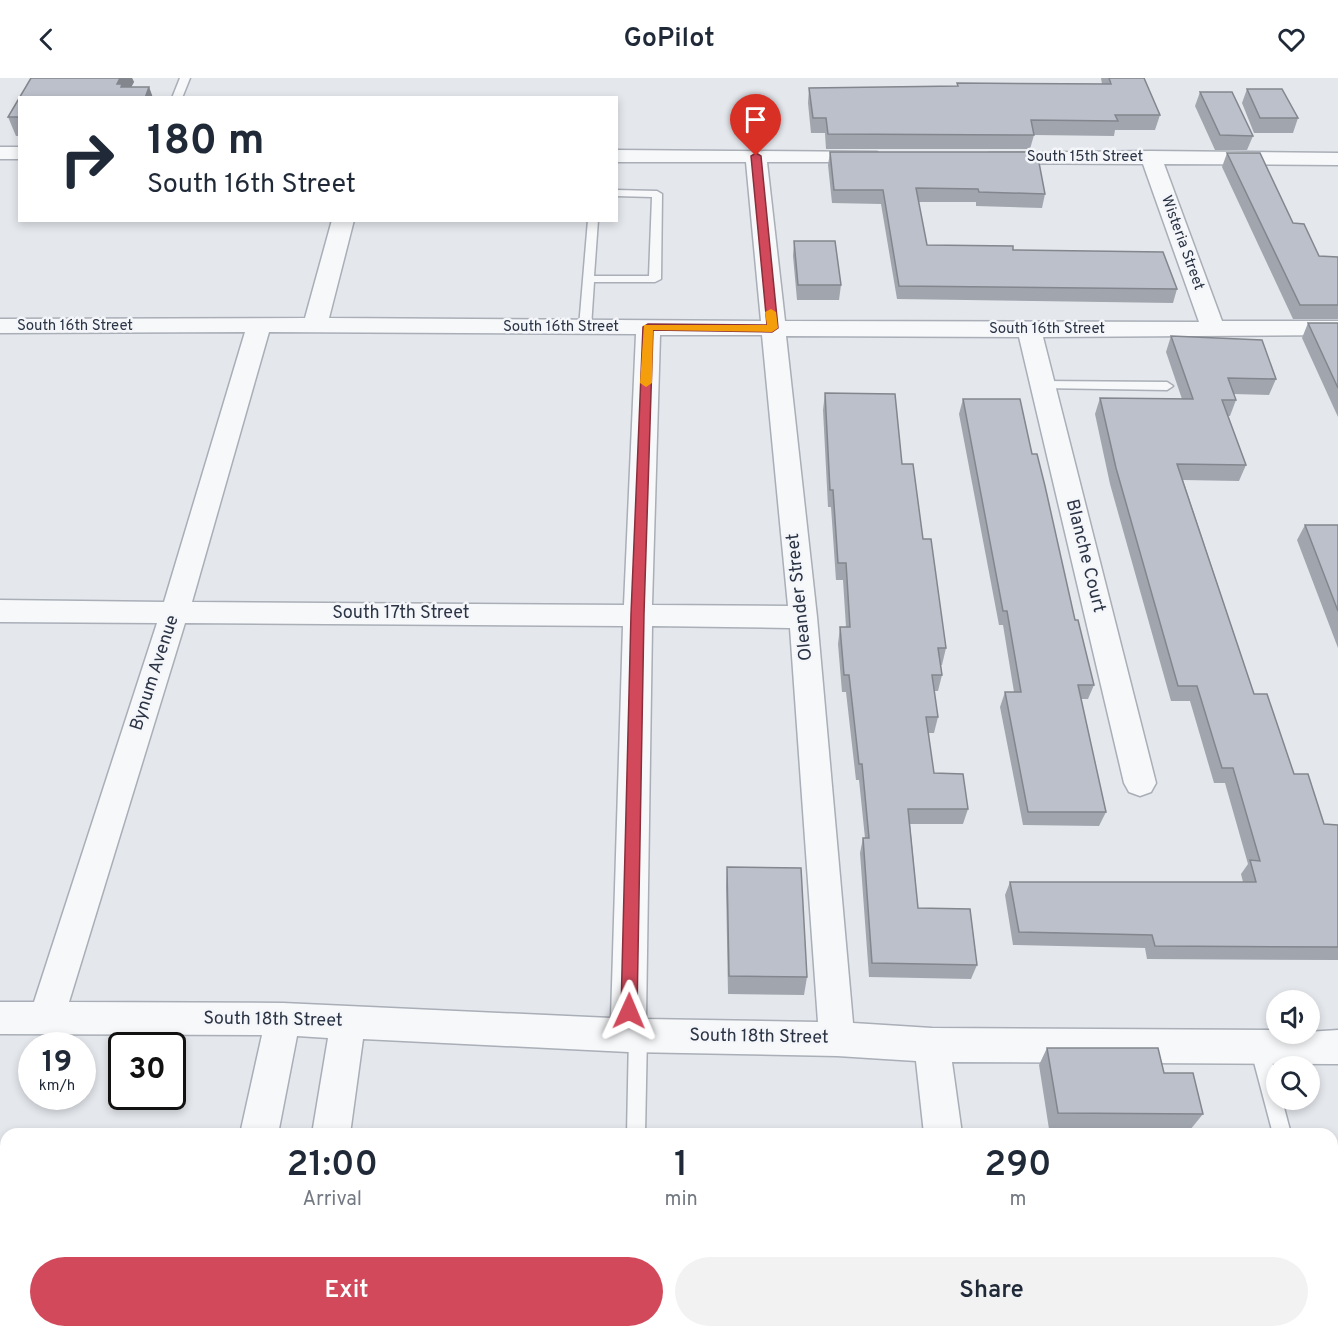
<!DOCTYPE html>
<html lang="en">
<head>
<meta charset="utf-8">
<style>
  body { margin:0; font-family:Overpass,sans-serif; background:#f2f2f3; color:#1f2937; height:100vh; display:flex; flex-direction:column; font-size:22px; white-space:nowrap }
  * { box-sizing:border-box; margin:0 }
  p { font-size:20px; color:#747a83 }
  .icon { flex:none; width:33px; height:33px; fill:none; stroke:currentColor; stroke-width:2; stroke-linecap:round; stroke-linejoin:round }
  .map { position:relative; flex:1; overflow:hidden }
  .side { position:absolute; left:0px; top:1050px; width:1338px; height:210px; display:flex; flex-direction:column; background:#fff; border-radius:18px 18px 0 0; box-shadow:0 3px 9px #0003 }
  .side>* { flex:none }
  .top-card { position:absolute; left:18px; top:18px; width:600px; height:126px; border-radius:0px; box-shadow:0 3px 9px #0003; background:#fff; color:#1f2937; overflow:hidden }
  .buttons { position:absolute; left:1266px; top:912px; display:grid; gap:12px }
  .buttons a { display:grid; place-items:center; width:54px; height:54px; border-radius:50%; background:#fff; box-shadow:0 3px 9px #0003; font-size:30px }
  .speed { position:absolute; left:18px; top:954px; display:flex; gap:12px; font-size:30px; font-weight:700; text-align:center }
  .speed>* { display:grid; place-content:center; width:78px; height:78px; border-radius:50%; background:#fff; box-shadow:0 3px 9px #0003; line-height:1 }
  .speed small { font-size:15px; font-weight:400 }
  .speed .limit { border:3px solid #111; border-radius:9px; background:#fff; color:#111 }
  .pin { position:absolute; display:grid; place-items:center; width:51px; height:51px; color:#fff; margin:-62px -26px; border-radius:50% 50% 50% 0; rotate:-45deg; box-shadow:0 0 6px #0007 }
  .pin .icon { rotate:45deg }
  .me { position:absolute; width:66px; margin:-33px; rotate:1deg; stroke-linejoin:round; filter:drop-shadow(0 0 4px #0008) }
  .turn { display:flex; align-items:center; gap:21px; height:126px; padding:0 30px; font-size:27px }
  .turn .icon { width:78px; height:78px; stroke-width:2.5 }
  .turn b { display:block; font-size:42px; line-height:51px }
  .eta { display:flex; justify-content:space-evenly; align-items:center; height:102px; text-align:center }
  .eta b { font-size:36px; font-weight:600; line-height:42px }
  .cta { display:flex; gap:12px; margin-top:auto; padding:12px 30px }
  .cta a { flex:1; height:69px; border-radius:36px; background:#d1495b; color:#fff; font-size:24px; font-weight:600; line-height:69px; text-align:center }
  .cta a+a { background:#f2f2f3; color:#1f2937 }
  header { display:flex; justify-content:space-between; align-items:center; height:78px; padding:0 30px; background:#fff; font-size:27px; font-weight:600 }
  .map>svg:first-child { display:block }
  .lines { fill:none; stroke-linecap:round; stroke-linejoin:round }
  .service-casing { stroke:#a9aeb7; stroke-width:3 }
  .minor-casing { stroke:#a9aeb7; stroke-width:3 }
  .service { fill:#f7f8fa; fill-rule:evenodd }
  .minor { fill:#f7f8fa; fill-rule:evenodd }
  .wall { fill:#a1a5ae }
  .shaded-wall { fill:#83868d }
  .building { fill:#bbc0ca; stroke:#83868d; stroke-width:1.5 }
  .route { fill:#d1495b; stroke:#882f3b; stroke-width:1.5 }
  .slow { fill:#f59e0b }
  .labels { text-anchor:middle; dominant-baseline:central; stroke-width:5; stroke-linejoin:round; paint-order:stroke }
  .far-street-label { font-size:15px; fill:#2b3445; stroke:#f4f6f9 }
  .street-label { font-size:18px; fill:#2b3445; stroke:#f4f6f9 }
</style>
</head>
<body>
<header><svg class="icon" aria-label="back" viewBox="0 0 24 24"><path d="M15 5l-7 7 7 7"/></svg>GoPilot<svg class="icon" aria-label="heart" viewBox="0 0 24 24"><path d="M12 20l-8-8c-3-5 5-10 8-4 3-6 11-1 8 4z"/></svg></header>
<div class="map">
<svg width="1338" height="1260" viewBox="0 0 1338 1260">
  <rect width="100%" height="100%" fill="#e4e7ec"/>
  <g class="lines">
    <defs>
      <path id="service" d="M180,0h10l-8,20h-10z
        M616,112l41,1 5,3 -1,85 -6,3h-61l-3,45 -6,4 -6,-4 9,-107h10l-4,56h55l3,-79 -36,-1z
        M1043,303l124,1 6,4 -6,4 -128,-2v-6z
        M638,948l6,2 3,6 -2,100h-18l2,-100 3,-6z
        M1259,961l6,2c9,19 11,38 11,59h6l9,34h-18l-23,-87 3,-6z
        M1332,1240l6,2v18h-14l-1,-6h9z
        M622,1254h20v6h-20z"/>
      <path id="minor" d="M0,69h20v12h-20z
        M616,72l261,2 3,4 -3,4 -7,2h-103l18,159 414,1 -56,-158 -147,-1 -7,-2 -3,-4 3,-4 162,-2 187,2v12l-174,-1 58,157h116v14l-295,2 113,446 -5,9 -11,4 -11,-4 -5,-9 -105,-446 -233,-1 31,281 36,406 79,5 344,2v4l62,-4v34l-386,-2 10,72h-38l-8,-73 -79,-5 -209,-4 -265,-13 -13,95h-38l16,-96 -31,-2 -19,98h-38l22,-99 -262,-1v-32h34l123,-379 -157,-1v-22l164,2 81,-270 -245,1v-14l305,-1 27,-98h22l-25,98 432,3 -15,-159h-130zM269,254l367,2 -12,271 -432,-3zM660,257h102l26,271 -136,-1zM185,545l438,3 -12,392 -328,-15 -214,-1zM652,548l138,2 28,394 -172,-3z
        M198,1254h40l-1,6h-40z
        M280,1254h40l-1,6h-40z
        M947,1254h40l1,6h-40z"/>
    </defs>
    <use href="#service" class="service-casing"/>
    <use href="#minor" class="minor-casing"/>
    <use href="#service" class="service"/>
    <use href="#minor" class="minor"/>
  </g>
  <path class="wall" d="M31,0h101l2,4 -3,5h18l4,11h-133v38h-4l-8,-19z
    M1101,0h43l16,37 -5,15h-40l-1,6 -80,-1 -4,14h-204l-1,-16h-14l-3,-30 1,-15 148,-2v-3l145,1z
    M1247,11l51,29 -5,15h-39l-12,-30z
    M1200,14l53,44 -6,14h-32l-20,-44z
    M830,74l215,42 -3,14 -66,-2v-4h-58l9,43 86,5 164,39 -4,14 -276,-4 -16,-95 -49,-1 -4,-38z
    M1227,75l66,70 26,33 19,1v62h-45l-71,-152z
    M794,163l47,44 -2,15h-42l-4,-44z
    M1308,245h30v94l-36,-79z
    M1171,258l105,43 -7,16 -35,-1 2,6 -6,16h-2l18,49 -7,16 -56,-1 71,214 40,80 30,50 14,1v135l-191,-1 -2,-11 -132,-3 -8,-50 5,-13h233l-2,-8 7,-10 -23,-81h-11l-24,-82h-19l-61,-217 -15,-70 5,-16 82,1 -16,-47z
    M825,315l77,71 21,75 23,109 -4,17h-1l1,10 -4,16h-4l4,26 -4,16h-6l6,40 34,36 -5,15h-53l8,84 59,57 -6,14 -102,-2 -9,-124 3,-15h2l-6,-58h-3l-10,-88h-4l-4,-48 2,-17h6l-3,-47h-7l-5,-73h-3l-5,-97z
    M963,321l69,55 43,166 19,65 -6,14h-7l25,113 -7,14 -76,-1 -23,-118 5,-15h9l-11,-67h-4l-40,-211z
    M1305,447h33v123l-41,-108z
    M727,789l80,110 -3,18 -76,-1 -2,-108z
    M1047,970l117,25 39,41 -13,16 -141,-1 -10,-64z
    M1091,1254h62l1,6h-62z"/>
  <path class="shaded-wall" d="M120,0h12l2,4 -8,15 -9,-13z
    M149,9l4,11h-8z"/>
  <path class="building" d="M31,0h89l-3,6h5l-1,3h28l-4,11h-125v19h-12z
    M1109,0h35l16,37h-45l3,6 -87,-1 3,15 -206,-1 -2,-16h-13l-4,-30 149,-2 -1,-3 154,1z
    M1247,11h35l16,29h-38z
    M1200,14h32l21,44 -33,-1z
    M830,74h207l8,42 -66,-2 -1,-3 -62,-1 11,57 86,1v4l150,2 14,37 -278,-3 -16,-96h-49z
    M1227,75h33l33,70 11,1 15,32 19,1v48h-38z
    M794,163h41l6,44h-43z
    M1308,245h30v65z
    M1171,258l91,4 14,39 -48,-1 8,22h-14l24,65 -69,-1 77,230h13l27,80h14l16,50 14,1v122l-183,-1 -3,-11 -133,-3 -9,-50h246l-6,-22 10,1 -27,-93h-11l-25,-82h-19l-62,-218 -16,-70 93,1z
    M825,315l70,1 7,70h11l10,75h8l15,109h-8l4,27h-10l6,42h-12l8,56 29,1 5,35h-60l10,99 52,1 7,56 -105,-2 -9,-125h6l-7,-74h-3l-10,-89h-5l-4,-48h10l-4,-64h-8l-5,-73h-3z
    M963,321h57l12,55h5l8,32 30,134h3l16,65h-16l28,127h-78l-23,-120h16l-14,-81h-4z
    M1305,447h33v86z
    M727,789l74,1 6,109 -78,-1z
    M1047,970h111l6,25h29l10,41 -145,-1z
    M1102,1254h51l1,6h-51z"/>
  <path class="route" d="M756,75l5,3 17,172 -6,4 -119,-2 -9,284 -7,397 -2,6 -6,2 -6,-2 -2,-6 10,-397 12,-287 5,-3 119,1 -16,-169z"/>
  <path class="slow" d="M771,231l5,3 2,16 -6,4 -119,-2 -1,53 -6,4 -6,-4 4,-58h123l-2,-13z"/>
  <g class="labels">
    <g class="far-street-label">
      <text x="1085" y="79">South 15th Street</text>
      <text transform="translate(1182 165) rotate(70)">Wisteria Street</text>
      <text x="75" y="248">South 16th Street</text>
      <text x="561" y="249">South 16th Street</text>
      <text x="1047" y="251">South 16th Street</text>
    </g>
    <g class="street-label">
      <text transform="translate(1085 478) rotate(76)">Blanche Court</text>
      <text transform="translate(800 519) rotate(-96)">Oleander Street</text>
      <text x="401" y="535">South 17th Street</text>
      <text transform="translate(155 595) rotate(-72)">Bynum Avenue</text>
      <text transform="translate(273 942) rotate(1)">South 18th Street</text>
      <text transform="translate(759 959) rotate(1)">South 18th Street</text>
    </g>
  </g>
</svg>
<div class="buttons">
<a><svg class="icon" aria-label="sound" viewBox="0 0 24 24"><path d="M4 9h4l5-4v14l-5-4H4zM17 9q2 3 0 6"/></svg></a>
<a><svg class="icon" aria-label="search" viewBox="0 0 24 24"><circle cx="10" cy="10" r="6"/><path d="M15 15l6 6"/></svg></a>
</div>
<div class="speed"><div>19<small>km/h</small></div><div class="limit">30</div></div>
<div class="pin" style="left:756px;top:78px;background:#d93025"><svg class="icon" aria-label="arrive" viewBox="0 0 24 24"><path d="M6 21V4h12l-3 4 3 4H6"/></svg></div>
<svg class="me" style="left:629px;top:933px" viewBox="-20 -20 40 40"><path d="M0-17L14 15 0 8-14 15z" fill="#d1495b" stroke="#fff" stroke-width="4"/></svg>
<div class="top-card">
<div class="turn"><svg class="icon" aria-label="right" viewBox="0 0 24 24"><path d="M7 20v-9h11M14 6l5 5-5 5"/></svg><div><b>180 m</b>South 16th Street</div></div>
</div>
<section class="side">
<div class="eta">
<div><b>21:00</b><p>Arrival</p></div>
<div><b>1</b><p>min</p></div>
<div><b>290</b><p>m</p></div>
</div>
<div class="cta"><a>Exit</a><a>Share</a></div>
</section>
</div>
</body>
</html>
